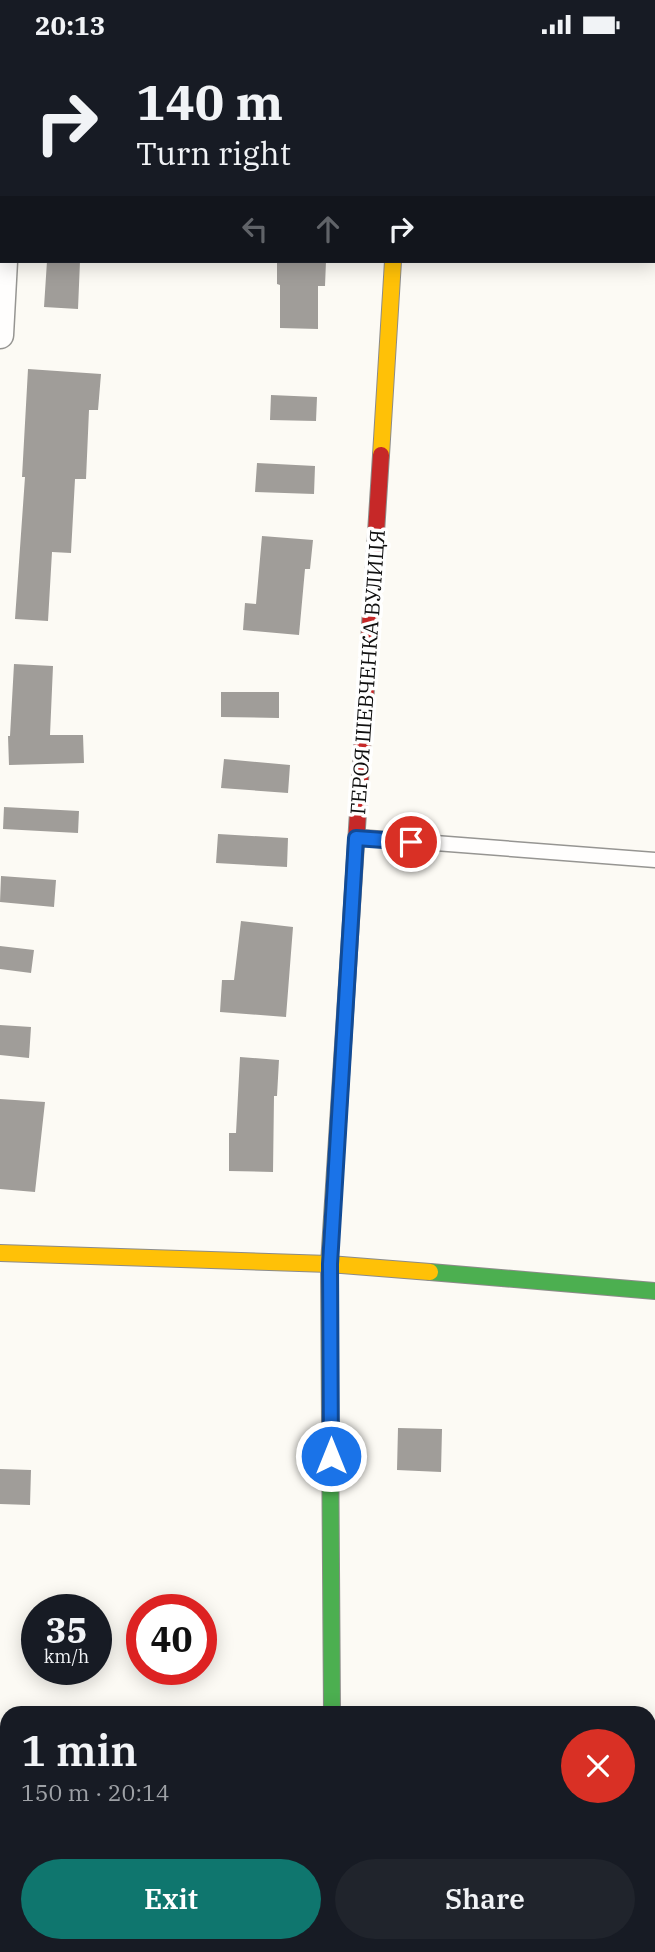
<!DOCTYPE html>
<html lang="en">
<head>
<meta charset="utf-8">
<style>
  body { margin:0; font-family:"IBM Plex Serif",serif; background:#20242c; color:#f1f3f6; height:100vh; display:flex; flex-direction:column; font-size:26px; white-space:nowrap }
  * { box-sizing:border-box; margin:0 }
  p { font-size:23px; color:#9ea1a6 }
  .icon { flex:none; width:38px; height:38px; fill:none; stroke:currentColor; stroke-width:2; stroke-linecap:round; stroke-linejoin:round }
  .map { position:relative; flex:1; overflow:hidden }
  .panel { position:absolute; left:0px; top:1657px; width:656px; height:247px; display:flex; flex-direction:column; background:#171b24; border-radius:21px 21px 0 0; box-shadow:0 4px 18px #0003 }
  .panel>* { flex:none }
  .top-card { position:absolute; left:0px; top:0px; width:656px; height:214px; box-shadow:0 4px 18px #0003; background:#171b24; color:#f1f3f6; overflow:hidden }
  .speed { position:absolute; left:21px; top:1545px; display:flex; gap:14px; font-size:35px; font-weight:700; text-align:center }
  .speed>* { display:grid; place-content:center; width:91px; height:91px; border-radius:50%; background:#171b24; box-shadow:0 4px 18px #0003; line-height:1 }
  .speed small { font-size:18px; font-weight:400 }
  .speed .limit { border:10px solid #d22; background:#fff; color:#111 }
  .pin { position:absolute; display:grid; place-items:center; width:60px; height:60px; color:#fff; margin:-30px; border:4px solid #fff; border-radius:50%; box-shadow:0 2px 7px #0007 }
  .me { position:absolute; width:77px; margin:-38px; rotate:0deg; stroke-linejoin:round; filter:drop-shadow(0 0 5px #0008) }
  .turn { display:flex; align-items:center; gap:24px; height:147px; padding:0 21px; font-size:32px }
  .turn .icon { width:91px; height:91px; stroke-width:2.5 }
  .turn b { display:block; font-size:49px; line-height:60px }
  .lanes { display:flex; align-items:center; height:66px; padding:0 21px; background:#0003; justify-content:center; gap:35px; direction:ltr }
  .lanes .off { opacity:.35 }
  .round { display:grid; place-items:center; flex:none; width:74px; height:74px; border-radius:37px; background:#20242c }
  .head { display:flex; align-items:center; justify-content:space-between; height:119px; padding:0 21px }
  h1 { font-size:42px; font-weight:600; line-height:52px }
  .primary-button { display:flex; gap:14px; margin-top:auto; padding:14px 21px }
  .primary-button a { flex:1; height:80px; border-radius:42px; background:#0f766e; color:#fff; font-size:28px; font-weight:600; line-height:80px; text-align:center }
  .primary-button a+a { background:#20242c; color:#f1f3f6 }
  .status { display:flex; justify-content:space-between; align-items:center; height:49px; padding:0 35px; background:#171b24; direction:ltr }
  .status svg { height:19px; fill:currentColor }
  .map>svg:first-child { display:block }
  .building { fill:#a09d99 }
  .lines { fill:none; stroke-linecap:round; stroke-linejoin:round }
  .lane-casing { stroke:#969592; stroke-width:17 }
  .street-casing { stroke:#969592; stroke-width:29 }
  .fast-casing { stroke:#8c8b89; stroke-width:18 }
  .slow-casing { stroke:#8c8b89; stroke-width:18 }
  .jam-casing { stroke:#8c8b89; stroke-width:18 }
  .lane { stroke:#fffefd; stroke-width:14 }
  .street { stroke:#fffefd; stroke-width:26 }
  .fast { stroke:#4caf50; stroke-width:16 }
  .slow { stroke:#ffc107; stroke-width:16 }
  .jam { stroke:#c62828; stroke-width:16 }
  .route-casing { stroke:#114b97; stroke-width:18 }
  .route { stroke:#1a73e8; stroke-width:12 }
  .labels { text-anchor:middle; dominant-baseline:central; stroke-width:7; stroke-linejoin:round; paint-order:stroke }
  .street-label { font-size:21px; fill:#0f0f0f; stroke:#fff }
</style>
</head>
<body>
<div class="status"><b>20:13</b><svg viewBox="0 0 49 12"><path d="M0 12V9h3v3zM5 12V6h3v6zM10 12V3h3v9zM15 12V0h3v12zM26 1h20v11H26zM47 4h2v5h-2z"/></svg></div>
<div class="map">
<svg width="655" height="1903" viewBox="0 0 655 1903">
  <rect width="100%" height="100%" fill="#fcfaf4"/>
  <path class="building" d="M47,212h33l-2,48 -34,-2z
    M277,212h49l-1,25h-7v43l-38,-1v-43l-3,-1z
    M28,320l73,5 -3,36h-9l-3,69h-11l-4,74 -19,-1 -4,69 -33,-2 10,-142h-3z
    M271,346l46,2 -1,24 -46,-1z
    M257,414l58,3 -1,28 -59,-2z
    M262,487l51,4 -3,29h-5l-6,66 -56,-5 2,-27 11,1z
    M14,615l39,2 -3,69h33l1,28 -75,2 -1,-29h2z
    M221,643h58v26l-58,-1z
    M224,710l66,6 -2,28 -67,-5z
    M4,758l75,4 -1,22 -75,-4z
    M218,785l70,4 -1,29 -71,-4z
    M1,827l55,4 -2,27 -54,-5z
    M241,872l52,6 -7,90 -66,-5 2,-32h12z
    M0,897l34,4 -3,23 -31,-4z
    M0,976l31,2 -2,31 -29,-3z
    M240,1008l39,3 -2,36h-3l-1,76 -44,-1v-38h7z
    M0,1050l45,3 -10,90 -35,-3z
    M398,1379l44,1 -1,43 -44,-2z
    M0,1420l31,1 -1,35 -30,-1z"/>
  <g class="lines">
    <defs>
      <path id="lane" d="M357,788l298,23"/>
      <path id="street" d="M17,2v-2
        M407,2v-2
        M0,286l4,-74
        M649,1784l6,-10
        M324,1903v-6
        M548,1903l6,-6"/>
      <path id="fast" d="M430,1223l225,19
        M330,1374l2,290"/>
      <path id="slow" d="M381,406l12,-194
        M0,1204l329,11 101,8
        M330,1374l-1,-159 13,-203"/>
      <path id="jam" d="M342,1012l39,-606"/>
    </defs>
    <use href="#lane" class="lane-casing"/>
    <use href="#street" class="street-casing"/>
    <use href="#fast" class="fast-casing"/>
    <use href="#slow" class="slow-casing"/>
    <use href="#jam" class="jam-casing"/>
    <use href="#lane" class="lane"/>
    <use href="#street" class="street"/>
    <use href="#fast" class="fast"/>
    <use href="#slow" class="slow"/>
    <use href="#jam" class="jam"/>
  </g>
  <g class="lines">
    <defs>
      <path id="route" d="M331,1407l-1,-192 26,-426 55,4"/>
    </defs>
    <use href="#route" class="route-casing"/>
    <use href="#route" class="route"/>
  </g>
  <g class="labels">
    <g class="street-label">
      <text transform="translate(367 623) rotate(-86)">ГЕРОЯ ШЕВЧЕНКА ВУЛИЦЯ</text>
    </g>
  </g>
</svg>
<div class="speed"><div>35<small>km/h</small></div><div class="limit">40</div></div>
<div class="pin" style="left:411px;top:793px;background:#d93025"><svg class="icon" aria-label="arrive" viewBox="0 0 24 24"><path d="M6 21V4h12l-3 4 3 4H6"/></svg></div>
<svg class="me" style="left:331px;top:1407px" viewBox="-20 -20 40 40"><circle r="17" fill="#1a73e8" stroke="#fff" stroke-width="3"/><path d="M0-11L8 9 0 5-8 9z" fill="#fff"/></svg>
<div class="top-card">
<div class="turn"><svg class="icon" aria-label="right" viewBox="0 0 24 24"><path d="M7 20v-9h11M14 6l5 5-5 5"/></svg><div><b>140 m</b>Turn right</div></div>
<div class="lanes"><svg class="icon off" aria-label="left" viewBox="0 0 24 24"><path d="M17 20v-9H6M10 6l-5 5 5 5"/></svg><svg class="icon off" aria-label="ahead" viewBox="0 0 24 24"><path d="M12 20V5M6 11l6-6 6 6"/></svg><svg class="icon" aria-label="right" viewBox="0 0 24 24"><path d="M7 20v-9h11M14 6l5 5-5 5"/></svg></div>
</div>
<section class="panel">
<div class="head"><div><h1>1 min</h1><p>150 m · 20:14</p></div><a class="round" style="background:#d93025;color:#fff"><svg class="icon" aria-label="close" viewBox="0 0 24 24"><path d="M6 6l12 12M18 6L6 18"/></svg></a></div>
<div class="primary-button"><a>Exit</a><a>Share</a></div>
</section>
</div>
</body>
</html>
